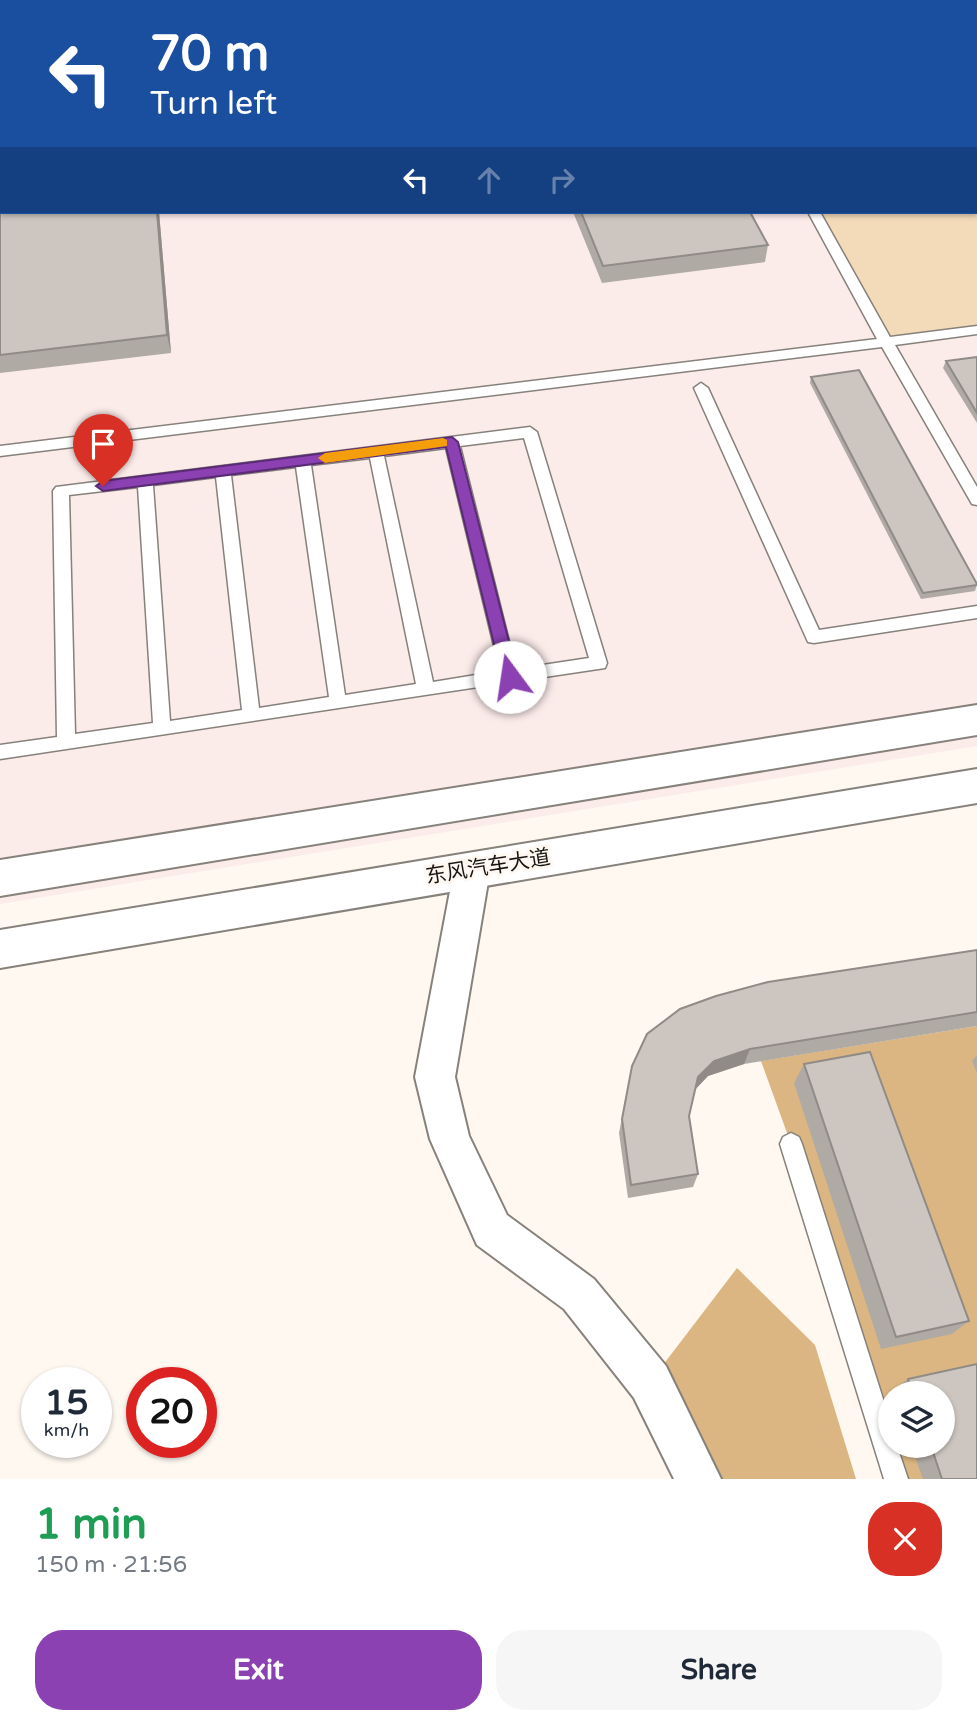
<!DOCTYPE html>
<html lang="en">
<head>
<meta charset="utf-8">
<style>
  body { margin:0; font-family:"Varela Round","Noto Sans SC",sans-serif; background:#f6f6f7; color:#1f2937; height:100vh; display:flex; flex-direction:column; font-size:26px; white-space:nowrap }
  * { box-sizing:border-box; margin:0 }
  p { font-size:23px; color:#747a83 }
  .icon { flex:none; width:38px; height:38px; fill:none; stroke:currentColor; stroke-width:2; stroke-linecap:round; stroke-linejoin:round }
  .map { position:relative; height:1479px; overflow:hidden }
  .side { display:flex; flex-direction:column; background:#fff; flex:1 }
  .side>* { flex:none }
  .top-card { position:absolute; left:0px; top:0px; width:978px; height:214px; box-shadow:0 2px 5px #0004; background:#1a4fa0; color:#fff; overflow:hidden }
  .tools { position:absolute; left:878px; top:1381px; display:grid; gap:14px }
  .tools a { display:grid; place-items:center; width:77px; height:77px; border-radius:50%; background:#fff; box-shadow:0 2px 5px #0004; font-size:35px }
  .speed { position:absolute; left:21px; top:1367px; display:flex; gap:14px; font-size:35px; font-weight:700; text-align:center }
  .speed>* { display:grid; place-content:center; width:91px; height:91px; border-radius:50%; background:#fff; box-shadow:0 2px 5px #0004; line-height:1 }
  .speed small { font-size:18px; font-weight:400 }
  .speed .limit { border:10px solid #d22; background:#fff; color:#111 }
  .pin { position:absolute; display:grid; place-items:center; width:60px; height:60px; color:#fff; margin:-72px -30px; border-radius:50% 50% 50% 0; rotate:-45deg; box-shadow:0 0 7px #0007 }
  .pin .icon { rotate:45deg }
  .me { position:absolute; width:77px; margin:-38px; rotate:346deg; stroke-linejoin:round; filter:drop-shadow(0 0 5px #0008) }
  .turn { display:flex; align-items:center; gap:24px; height:147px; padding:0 35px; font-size:32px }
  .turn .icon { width:91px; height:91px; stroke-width:2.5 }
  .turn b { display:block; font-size:49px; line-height:60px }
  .lanes { display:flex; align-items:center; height:66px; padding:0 35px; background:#0003; justify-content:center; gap:35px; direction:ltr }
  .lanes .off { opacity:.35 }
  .round { display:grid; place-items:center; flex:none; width:74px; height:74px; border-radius:28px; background:#f6f6f7 }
  .overview { display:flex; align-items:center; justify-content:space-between; height:119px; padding:0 35px }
  h1 { font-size:42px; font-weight:800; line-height:52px; color:#1e9e55 }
  .cta { display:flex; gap:14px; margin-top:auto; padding:14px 35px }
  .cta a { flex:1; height:80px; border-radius:28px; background:#8b41b2; color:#fff; font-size:28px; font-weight:800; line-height:80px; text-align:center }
  .cta a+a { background:#f6f6f7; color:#1f2937 }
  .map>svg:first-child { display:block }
  .industrial { fill:#fbebe9; fill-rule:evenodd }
  .green { fill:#f3dab8 }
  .forest { fill:#dbb682; fill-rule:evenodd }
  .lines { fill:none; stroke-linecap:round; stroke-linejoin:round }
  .service-casing { stroke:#86817b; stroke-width:3 }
  .minor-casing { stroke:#86817b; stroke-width:4 }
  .primary-casing { stroke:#86817b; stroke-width:4 }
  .service { fill:#fff; fill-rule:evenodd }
  .minor { fill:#fff; fill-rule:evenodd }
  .primary { fill:#fff; fill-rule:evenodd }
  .wall { fill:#b0aaa5 }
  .shaded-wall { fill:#908b86 }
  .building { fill:#cdc6c0; stroke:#908b86; stroke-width:2 }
  .route { fill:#8b41b2; stroke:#5a2a74; stroke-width:2 }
  .slow { fill:#f59e0b }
  .labels { text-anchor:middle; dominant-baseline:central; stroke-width:6; stroke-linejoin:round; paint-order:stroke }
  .street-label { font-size:21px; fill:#181613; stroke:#fef8f1 }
</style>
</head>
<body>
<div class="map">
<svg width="977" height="1479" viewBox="0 0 977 1479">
  <rect width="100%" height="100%" fill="#fef8f1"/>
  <path class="industrial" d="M0,0h977v746l-977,158zM2,2h974v210h-974z"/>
  <path class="green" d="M697,0h280v330l-91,12 -72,-130h162v-210z"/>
  <path class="forest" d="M977,1026v453h-81l-105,-335 -30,-83zM891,1393h52v53h-52z
    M737,1268l78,77 41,134h-158l-48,-97z"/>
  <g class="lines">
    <defs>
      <path id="service" d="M357,0h10l1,2h-10z
        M692,0h10l1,2h-10z
        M808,212h12l70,125 87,-11v8l-82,11 82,142v18l-5,-1 -90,-157 -882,109v-10l877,-107z
        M701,383l7,5 111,242 158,-24v12l-163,25 -6,-1 -114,-254z
        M530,427l7,5 70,231 -2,5 -605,91v-14l57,-8 -4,-246 3,-4zM524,438l65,220 -73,11 -56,-223zM446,448l54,223 -67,11 -49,-226zM370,458l46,226 -71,11 -34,-230zM296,467l33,230 -70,11 -28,-233zM216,477l26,233 -72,11 -17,-236zM138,487l15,236 -78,11 -6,-239z
        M791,1133l8,4 3,7 89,280v22h6l11,33h-24l-104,-335 3,-7z"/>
      <path id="minor" d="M472,854l13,5 5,11 -35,207 14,59 38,79 87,64 72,87 55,113h-47l-40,-81 -70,-89 -87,-64 -47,-106 -15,-62 39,-207 5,-11z"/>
      <path id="primary" d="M977,705v30l-977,161v-36z
        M977,769v34l-977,165v-38z"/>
    </defs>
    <use href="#service" class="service-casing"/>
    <use href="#minor" class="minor-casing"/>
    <use href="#primary" class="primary-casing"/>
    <use href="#service" class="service"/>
    <use href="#minor" class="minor"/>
    <use href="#primary" class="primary"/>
  </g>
  <path class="wall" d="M0,0h141v2h-139l157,210 12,141 -171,20z
    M923,0h54v72l-1,-70h-52z
    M573,212h177l18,33 -3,17 -163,21z
    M977,357v66l-34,-55 3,-7z
    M811,377l166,207 -2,7 -54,8 -111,-216z
    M977,950v76l-233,38 -36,12 -13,13 -6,27 9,58 -5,13 -65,11 -9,-65 13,-67z
    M977,1055v18l-5,-12z
    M804,1064l165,257 -17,13 -71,15 -87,-266z
    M977,1364v115h-54l-12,-33h32v-53h-49l-1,-3 15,-11z"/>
  <path class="shaded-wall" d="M263,0h33v2h-50z
    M157,212h2l12,141 -4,-18z
    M750,1049l-6,15 -36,12 -15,16 5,-15 16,-16z"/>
  <path class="building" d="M0,0h139v2h-137v210h155l10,123 -167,20z
    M155,0h108l-17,2h-91z
    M420,0h225l1,2h-226z
    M940,0h37v48l-1,-46h-35z
    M581,212h169l18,33 -165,21z
    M977,357v56l-31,-52z
    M859,370l118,214v1l-54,8 -112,-216z
    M977,950v62l-227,37 -36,12 -16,16 -9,39 9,58 -67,11 -9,-66 10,-53 15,-32 33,-25 36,-13 52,-14z
    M870,1052l99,269 -73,16 -92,-273z
    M977,1364v115h-35l-11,-33h12v-53h-31l-4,-14z"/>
  <path class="route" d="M452,437l6,5 60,235 -8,6 -8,-6 -56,-230 -343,44 -7,-5 7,-5z"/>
  <path class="slow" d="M443,438l4,2v6l-122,17 -7,-5 7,-5z"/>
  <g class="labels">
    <g class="street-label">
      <text transform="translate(488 867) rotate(-9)">东风汽车大道</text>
    </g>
  </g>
</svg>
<div class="tools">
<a><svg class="icon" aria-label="layers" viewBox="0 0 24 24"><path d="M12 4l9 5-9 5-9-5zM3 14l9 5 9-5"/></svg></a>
</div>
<div class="speed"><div>15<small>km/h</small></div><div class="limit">20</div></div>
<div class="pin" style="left:103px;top:486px;background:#d93025"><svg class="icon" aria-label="arrive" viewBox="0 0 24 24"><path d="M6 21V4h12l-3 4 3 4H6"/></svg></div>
<svg class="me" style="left:510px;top:677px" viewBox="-20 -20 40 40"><circle r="19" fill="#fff"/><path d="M0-13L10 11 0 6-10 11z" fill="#8b41b2"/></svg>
<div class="top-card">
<div class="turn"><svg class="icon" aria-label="left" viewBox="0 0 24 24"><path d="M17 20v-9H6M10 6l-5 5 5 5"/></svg><div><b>70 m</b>Turn left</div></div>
<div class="lanes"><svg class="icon" aria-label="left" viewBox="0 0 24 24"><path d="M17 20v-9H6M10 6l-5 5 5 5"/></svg><svg class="icon off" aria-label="ahead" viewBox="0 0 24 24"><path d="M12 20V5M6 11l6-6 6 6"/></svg><svg class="icon off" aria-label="right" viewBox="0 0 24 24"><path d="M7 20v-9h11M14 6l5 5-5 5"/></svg></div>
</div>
</div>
<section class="side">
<div class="overview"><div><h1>1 min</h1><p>150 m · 21:56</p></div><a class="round" style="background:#d93025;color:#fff"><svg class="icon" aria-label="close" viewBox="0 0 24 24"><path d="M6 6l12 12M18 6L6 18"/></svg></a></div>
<div class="cta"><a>Exit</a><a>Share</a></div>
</section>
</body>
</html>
